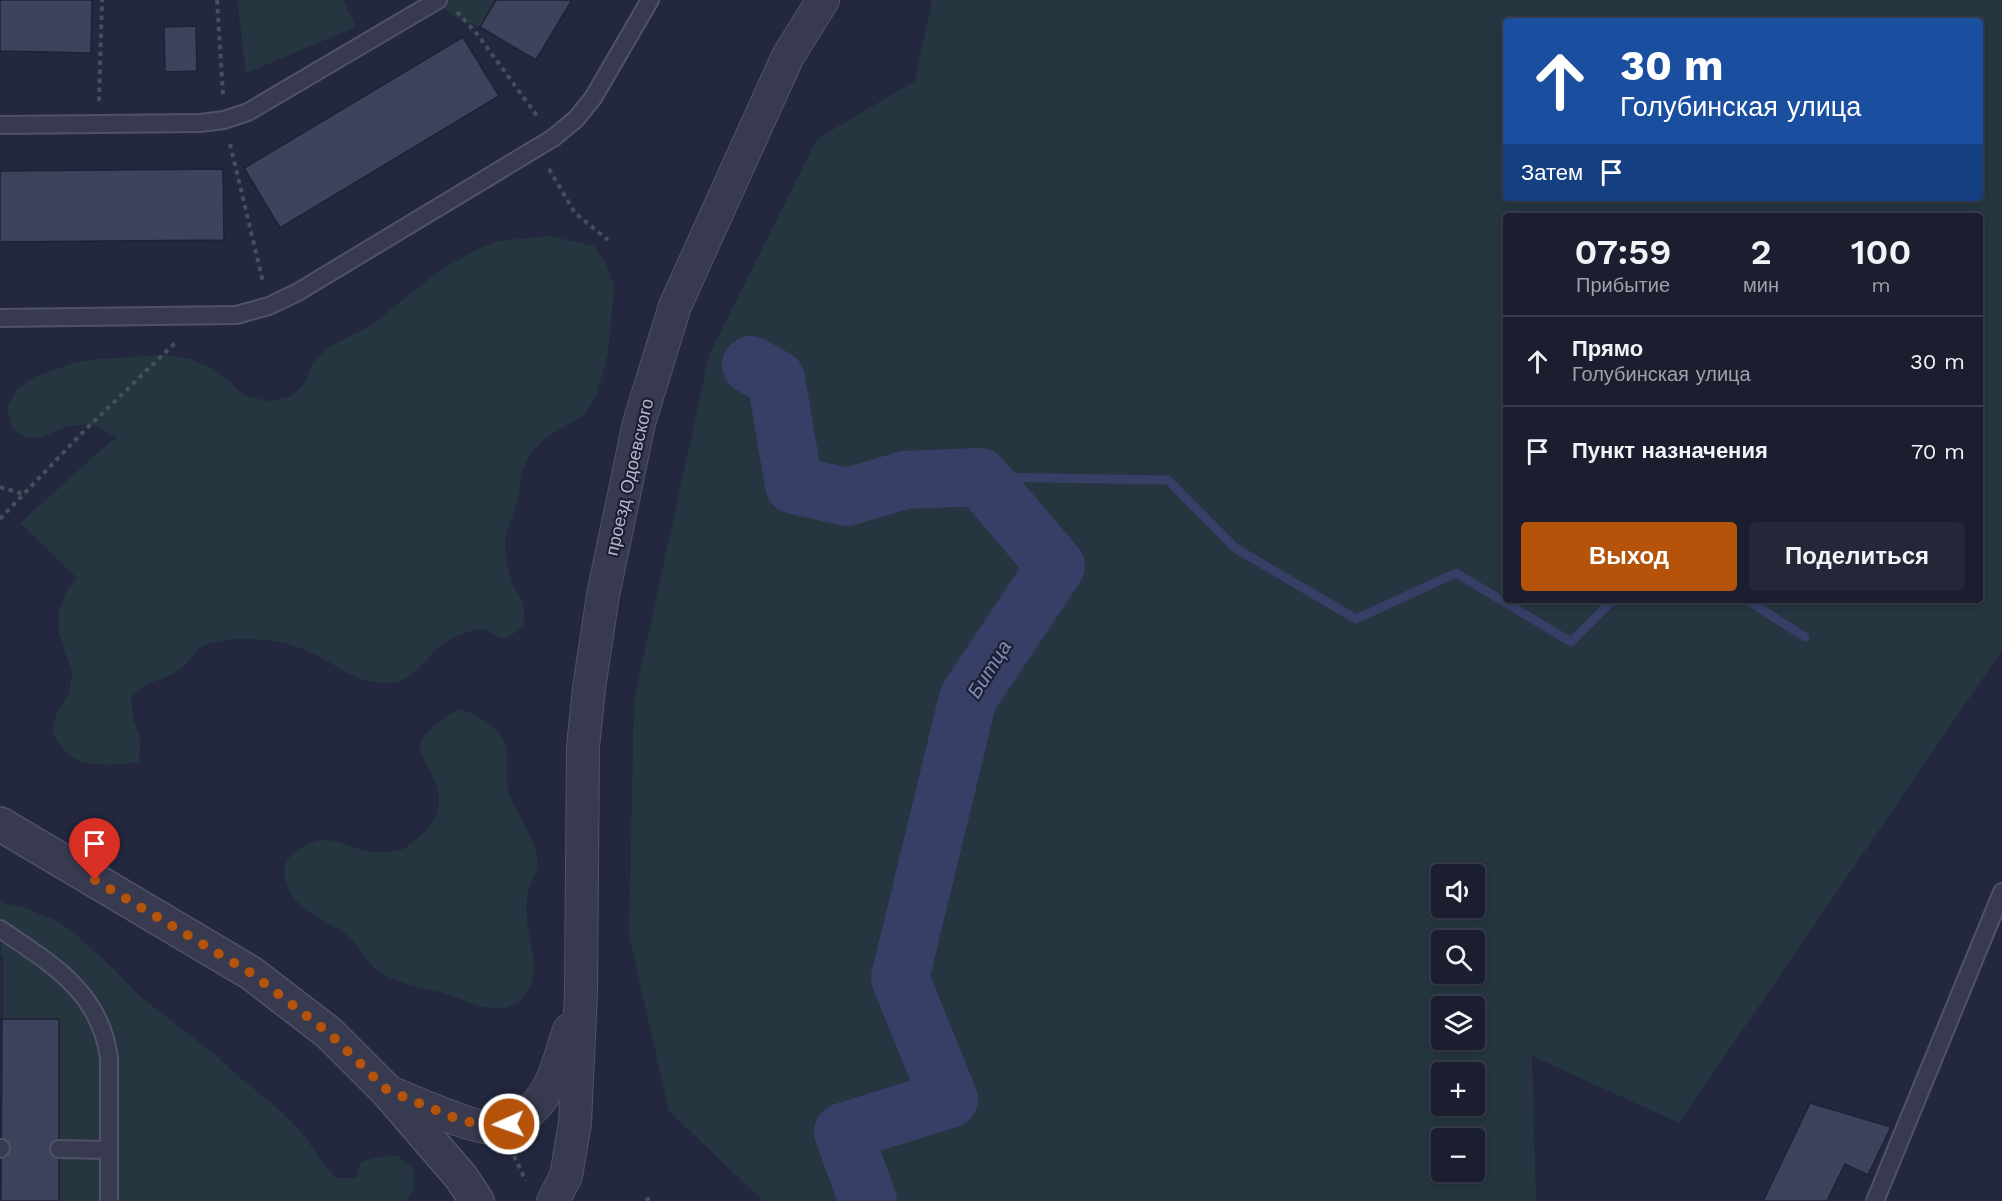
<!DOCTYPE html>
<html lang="ru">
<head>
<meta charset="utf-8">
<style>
  body { margin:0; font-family:"Work Sans",sans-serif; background:#232737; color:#f1f3f6; height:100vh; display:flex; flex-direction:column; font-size:22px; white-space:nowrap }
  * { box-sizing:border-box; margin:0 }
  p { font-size:20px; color:#9fa2aa }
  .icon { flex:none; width:33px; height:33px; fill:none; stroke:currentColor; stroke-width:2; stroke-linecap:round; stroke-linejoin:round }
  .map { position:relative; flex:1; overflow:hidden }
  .sheet { position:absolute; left:1503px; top:213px; width:480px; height:390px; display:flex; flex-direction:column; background:#1a1e2f; border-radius:6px; box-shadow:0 3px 9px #0003,0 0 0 2px #383c4b }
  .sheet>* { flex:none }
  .top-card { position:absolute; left:1503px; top:18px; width:480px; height:183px; border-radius:6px; box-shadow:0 3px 9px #0003,0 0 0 2px #383c4b; background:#1a4fa0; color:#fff; overflow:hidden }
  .tools { position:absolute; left:1431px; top:864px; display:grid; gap:12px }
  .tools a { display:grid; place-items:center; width:54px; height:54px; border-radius:6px; background:#1a1e2f; box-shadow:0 3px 9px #0003,0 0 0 2px #383c4b; font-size:30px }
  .pin { position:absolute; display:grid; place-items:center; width:51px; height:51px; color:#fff; margin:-62px -26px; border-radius:50% 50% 50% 0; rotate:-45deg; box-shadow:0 0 6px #0007 }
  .pin .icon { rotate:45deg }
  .me { position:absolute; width:66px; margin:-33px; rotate:268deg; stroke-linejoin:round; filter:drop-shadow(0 0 4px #0008) }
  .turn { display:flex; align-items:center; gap:21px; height:126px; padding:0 18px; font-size:27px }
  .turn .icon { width:78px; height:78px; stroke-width:2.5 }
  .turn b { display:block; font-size:42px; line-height:51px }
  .then { display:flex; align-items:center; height:57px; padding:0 18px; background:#0003; gap:12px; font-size:22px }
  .eta { display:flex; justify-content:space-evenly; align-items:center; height:102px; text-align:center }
  .eta b { font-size:36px; font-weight:600; line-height:42px }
  .primary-button { display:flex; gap:12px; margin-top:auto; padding:12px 18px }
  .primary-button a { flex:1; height:69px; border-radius:6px; background:#b45309; color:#fff; font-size:24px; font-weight:600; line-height:69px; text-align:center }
  .primary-button a+a { background:#232737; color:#f1f3f6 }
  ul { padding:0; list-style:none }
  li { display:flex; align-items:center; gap:18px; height:90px; padding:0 18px; border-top:2px solid #383c4b }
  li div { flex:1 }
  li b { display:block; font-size:22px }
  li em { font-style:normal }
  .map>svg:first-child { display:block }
  .green { fill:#253640; fill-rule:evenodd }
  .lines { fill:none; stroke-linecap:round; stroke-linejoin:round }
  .stream { stroke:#373f66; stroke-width:9 }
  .river { stroke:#373f66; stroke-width:58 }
  .building { fill:#3d435d; stroke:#1f2236; stroke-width:1.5 }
  .service-casing { stroke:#505367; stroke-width:20 }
  .minor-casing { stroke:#505367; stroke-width:34 }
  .tertiary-casing { stroke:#505367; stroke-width:36 }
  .path { stroke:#41525a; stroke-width:4; stroke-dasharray:4.5 4.5; stroke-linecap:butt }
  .service { stroke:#383b4f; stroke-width:16 }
  .minor { stroke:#383b4f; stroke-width:32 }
  .tertiary { stroke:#383b4f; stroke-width:33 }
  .route { stroke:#b45309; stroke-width:10; stroke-dasharray:0 18 }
  .labels { text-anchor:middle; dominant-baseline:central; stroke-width:4.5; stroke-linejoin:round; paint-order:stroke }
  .street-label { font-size:18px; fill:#b4b7ca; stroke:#1d2034 }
  .water-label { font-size:20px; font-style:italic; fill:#828bb7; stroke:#1d2034 }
</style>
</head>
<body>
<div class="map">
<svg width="2002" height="1201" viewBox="0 0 2002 1201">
  <rect width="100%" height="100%" fill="#23283f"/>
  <path class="green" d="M237,0h106l13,27 -110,46z
    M437,0h59l-16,27c-20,-7 -29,-10 -43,-27z
    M932,0h1070v650l-323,473 -147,-67 4,145h-773l-94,-90 -40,-176 5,-234 75,-346 108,-216 98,-58zM1506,21h474v177h-474zM1506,216h474v384h-474zM1474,874v34h-32v-34zM1474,940v34h-32v-34zM1474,1006v34h-32v-34zM1474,1072v34h-32v-34zM1474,1138v34h-32v-34z
    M549,236l45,10 13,20 7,21 -6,66 -12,43 -12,19 -37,22 -16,16 -10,20 -2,23 -14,43 1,21 5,22 12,20 2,24 -17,11 -7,2 -17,-10c-18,1 -35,9 -49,22 -12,12 -24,30 -43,32 -30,3 -51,-15 -76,-28 -28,-16 -84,-23 -115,-8 -7,4 -10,12 -15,17 -4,4 -10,8 -15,11 -7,4 -15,5 -21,8 -7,4 -13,10 -19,14l2,22 8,21 -2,22c-25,3 -60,8 -77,-14 -4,-5 -7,-12 -10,-17l5,-19 12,-19 3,-20 -13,-40v-22l7,-19 11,-14 -57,-55 92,-83 2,2 3,-4c-14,-11 -31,-16 -48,-12 -13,3 -27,15 -41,11 -5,-1 -11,-6 -16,-9l-5,-20 10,-19 17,-12 20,-7 22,-8 22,-3 70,-4 22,4 21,9 18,13 16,15 22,5 23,-4 15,-14 8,-21 16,-15 41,-21 70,-56 38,-21 20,-8z
    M461,709c15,6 32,14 41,28 9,15 3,28 5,44 2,27 26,48 30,75 2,13 -3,19 -7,30 -4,11 -4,21 -3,32 1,25 15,51 0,75 -5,8 -17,15 -26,15 -21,2 -38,-9 -57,-15 -22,-6 -44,-8 -64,-21 -13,-8 -19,-24 -30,-34 -16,-15 -42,-22 -55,-39 -7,-7 -13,-24 -10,-33 3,-10 9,-14 18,-19 27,-15 35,-2 60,3 11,3 26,2 37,0 8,-2 18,-13 25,-19 28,-29 8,-52 -6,-82l5,-14 23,-20z
    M0,901l3,2 19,4 35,14 16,11 42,38 27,28 76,59 13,13 44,36 28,28 21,31 13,13h19l5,-16 18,-5 19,-1 15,13 2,19 -9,13h-347v-181l-57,-1z"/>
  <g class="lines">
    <path class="stream" d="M980,477l188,3 67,68 121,71 100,-46 115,69 42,-42
      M1747,600l58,37"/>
    <path class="river" d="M751,365l25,14 18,106 53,12 58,-17 75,-3 76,89 -88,132 -68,280 49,121 -106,33 25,69"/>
  </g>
  <path class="building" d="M0,0h92l-1,53 -91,-2z
    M496,0h76l-36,60 -56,-33z
    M196,26l1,45 -32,1 -1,-45z
    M463,37l36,59 -219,132 -36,-60z
    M223,169l1,71 -224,2v-71z
    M0,957h2v62h-2z
    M2,1019h57v182h-58z
    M1810,1103l81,24 -23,48 -23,-11 -18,37h-64z"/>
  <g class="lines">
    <defs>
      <path id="service" d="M0,125l200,-2 24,-3 24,-8 190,-112
        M0,318l236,-3 33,-9 29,-14 255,-154 23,-19 17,-21 57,-98
        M0,929c51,35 100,62 109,129v143
        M0,1149l1,-1
        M59,1149l50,1
        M1875,1201l127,-309"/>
      <path id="minor" d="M387,1091c20,8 91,40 109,37 25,-4 45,-23 55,-46 8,-16 12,-35 18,-52
        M553,1201l13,-25 9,-53 6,-131 2,-245 6,-59 14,-93 36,-172 36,-117 113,-250 35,-56"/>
      <path id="tertiary" d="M0,824l251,149 78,60 58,58 74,86 16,24"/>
    </defs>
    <use href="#service" class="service-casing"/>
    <use href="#minor" class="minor-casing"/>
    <use href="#tertiary" class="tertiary-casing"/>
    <path class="path" d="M217,0l6,95
      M457,12l20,22 61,83
      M99,101l3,-101
      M230,144l33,138
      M549,169l26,44 33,27
      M0,487l23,7
      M0,519l81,-85 95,-92
      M514,1156l12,25
      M646,1201l2,-2 3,2"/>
    <use href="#service" class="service"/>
    <use href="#minor" class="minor"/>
    <use href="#tertiary" class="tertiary"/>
  </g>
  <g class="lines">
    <path class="route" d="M95,880l156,93 78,60 58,57 68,28 39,11 15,-5"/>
  </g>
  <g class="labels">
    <g class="street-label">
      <text transform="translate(629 477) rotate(-77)">проезд Одоевского</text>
    </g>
    <g class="water-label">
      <text transform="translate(989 669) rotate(-58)">Битца</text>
    </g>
  </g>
</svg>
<div class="tools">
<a><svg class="icon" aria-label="sound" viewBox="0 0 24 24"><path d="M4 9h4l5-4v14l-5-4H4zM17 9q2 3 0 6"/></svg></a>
<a><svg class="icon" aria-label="search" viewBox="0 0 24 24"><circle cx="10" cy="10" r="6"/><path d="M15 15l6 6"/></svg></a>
<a><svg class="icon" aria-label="layers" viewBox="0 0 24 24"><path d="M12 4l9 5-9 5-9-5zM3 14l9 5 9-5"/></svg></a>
<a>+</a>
<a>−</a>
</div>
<div class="pin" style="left:95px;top:880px;background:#d93025"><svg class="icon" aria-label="arrive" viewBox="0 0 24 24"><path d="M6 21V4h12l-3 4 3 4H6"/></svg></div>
<svg class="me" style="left:509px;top:1124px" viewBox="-20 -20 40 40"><circle r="17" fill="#b45309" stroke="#fff" stroke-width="3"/><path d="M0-11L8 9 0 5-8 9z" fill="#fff"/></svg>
<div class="top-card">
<div class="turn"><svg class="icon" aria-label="ahead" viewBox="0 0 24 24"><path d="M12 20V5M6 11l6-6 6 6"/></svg><div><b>30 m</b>Голубинская улица</div></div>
<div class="then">Затем<svg class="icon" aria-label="arrive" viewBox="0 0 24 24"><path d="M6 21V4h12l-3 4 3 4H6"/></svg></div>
</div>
<section class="sheet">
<div class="eta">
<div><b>07:59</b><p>Прибытие</p></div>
<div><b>2</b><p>мин</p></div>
<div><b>100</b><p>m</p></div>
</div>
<ul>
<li><svg class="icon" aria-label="ahead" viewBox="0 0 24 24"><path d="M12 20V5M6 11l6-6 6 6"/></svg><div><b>Прямо</b><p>Голубинская улица</p></div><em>30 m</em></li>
<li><svg class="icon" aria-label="arrive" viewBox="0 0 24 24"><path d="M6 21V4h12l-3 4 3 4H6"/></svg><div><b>Пункт назначения</b></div><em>70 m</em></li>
</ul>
<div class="primary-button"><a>Выход</a><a>Поделиться</a></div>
</section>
</div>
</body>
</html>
